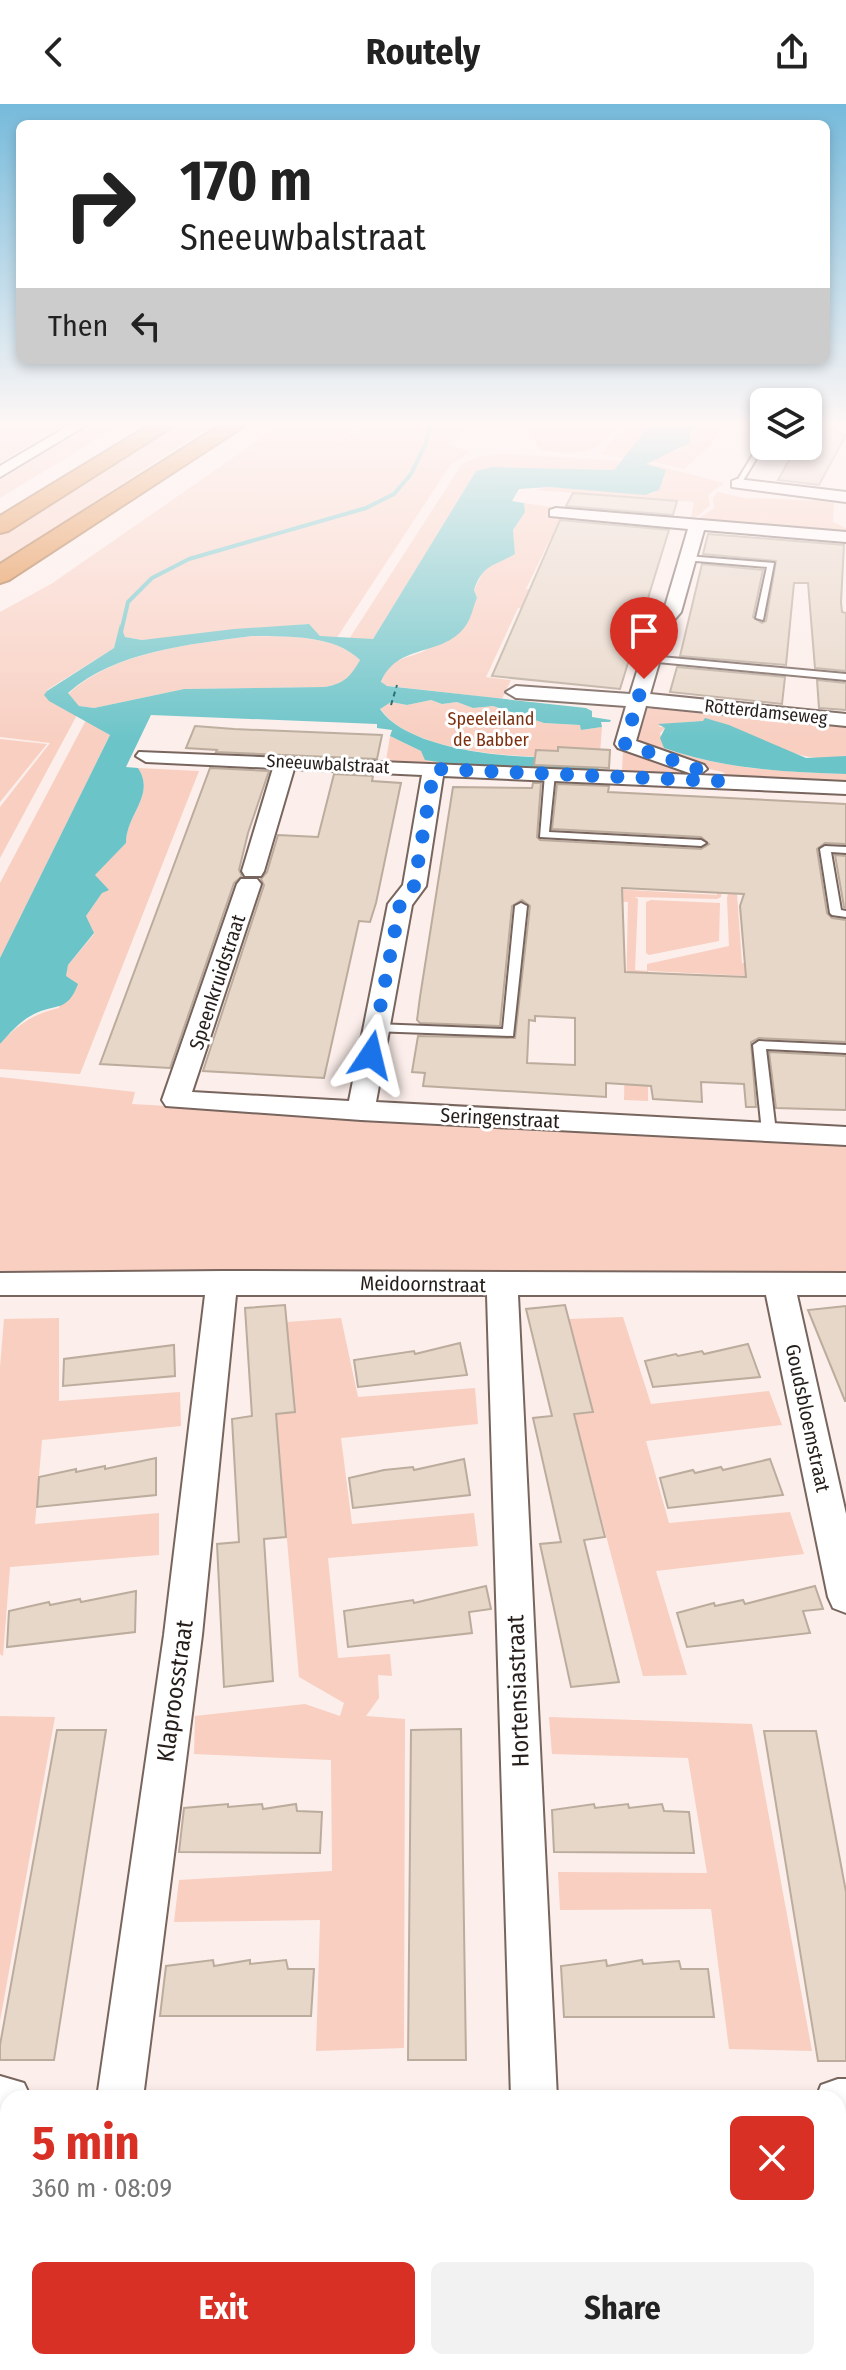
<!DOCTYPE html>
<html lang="en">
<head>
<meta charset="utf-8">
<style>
  body { margin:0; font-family:"Fira Sans Condensed",sans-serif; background:#f2f2f2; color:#222; height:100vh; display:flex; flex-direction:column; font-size:30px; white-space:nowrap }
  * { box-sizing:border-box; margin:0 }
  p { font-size:26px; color:#767676 }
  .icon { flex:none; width:44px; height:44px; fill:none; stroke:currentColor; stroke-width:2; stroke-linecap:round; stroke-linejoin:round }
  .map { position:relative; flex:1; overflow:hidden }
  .sheet { position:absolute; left:0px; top:1986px; width:846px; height:280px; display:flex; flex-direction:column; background:#fff; border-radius:24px 24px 0 0; box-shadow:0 4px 12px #0003 }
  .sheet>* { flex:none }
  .guide { position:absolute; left:16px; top:16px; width:814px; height:244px; border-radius:12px; box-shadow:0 4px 12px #0003; background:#fff; color:#222; overflow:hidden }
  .buttons { position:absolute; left:750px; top:284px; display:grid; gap:16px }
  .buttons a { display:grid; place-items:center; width:72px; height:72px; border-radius:12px; background:#fff; box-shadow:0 4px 12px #0003; font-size:40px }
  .pin { position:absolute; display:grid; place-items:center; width:68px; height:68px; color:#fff; margin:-82px -34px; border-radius:50% 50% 50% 0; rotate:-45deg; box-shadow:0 0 8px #0007 }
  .pin .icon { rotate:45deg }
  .me { position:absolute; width:88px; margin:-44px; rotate:10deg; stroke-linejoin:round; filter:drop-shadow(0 0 6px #0008) }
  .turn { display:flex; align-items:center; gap:28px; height:168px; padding:0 32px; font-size:36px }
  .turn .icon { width:104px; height:104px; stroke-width:2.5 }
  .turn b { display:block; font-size:56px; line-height:68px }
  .then { display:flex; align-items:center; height:76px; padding:0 32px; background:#0003; gap:16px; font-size:30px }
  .round { display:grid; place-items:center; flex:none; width:84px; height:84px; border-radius:12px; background:#f2f2f2 }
  .head { display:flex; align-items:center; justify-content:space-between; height:136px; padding:0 32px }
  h1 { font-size:48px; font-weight:700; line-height:60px; color:#d93025 }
  .action { display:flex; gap:16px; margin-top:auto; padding:16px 32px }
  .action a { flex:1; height:92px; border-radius:12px; background:#d93025; color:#fff; font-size:32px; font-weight:700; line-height:92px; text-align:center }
  .action a+a { background:#f2f2f2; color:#222 }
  header { display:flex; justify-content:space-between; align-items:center; height:104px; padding:0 32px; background:#fff; font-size:36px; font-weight:700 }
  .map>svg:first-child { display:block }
  .green { fill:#f8cfc1 }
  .water { fill:#6bc4c8; fill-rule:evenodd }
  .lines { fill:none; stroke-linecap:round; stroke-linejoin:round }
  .stream { stroke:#6bc4c8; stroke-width:4 }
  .ferry { stroke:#06595c; stroke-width:2; stroke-dasharray:5 4; stroke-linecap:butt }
  .building { fill:#e7d7c8; stroke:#bbac9d; stroke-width:2; fill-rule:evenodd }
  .lane-casing { stroke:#78655e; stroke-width:4 }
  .street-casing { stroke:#78655e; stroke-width:4 }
  .highway-casing { stroke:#9f622e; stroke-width:4 }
  .lane { fill:#fff; fill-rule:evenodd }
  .street { fill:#fff; fill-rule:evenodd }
  .highway { fill:#e08639; fill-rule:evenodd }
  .route { stroke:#1a73e8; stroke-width:14; stroke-dasharray:0 25.2 }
  .labels { text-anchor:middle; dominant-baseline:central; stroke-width:6; stroke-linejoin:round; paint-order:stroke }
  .far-street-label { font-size:18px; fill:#251e1b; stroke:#fff }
  .far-park-label { font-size:18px; fill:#7d300f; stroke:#fff }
  .street-label { font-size:20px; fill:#251e1b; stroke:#fff }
  .near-street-label { font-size:24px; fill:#251e1b; stroke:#fff }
</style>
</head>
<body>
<header><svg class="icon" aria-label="back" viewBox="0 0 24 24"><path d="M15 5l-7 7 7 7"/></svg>Routely<svg class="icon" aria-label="share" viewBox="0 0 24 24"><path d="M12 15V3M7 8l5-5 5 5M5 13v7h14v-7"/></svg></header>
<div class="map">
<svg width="846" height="2266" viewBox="0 0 846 2266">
  <rect width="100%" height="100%" fill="#fceeea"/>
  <path class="green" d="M0,322h63l-63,36z
    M91,322h28l-119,72v-18z
    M165,322h45l-210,138v-32z
    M279,322h77l-29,23 37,-23h105l-22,18 24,8 -20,12 -115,175 -16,-3 -12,-12 -166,16 -17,-3 -5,-11 -6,22 -67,42 30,25 -77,143v-51l50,-64 -50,-6v-125l51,-28z
    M517,322h100c-26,33 -37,27 -76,25l-15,-22z
    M626,322h23l-25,32 -23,-4z
    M697,322h27l-15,21 -25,22 -36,-8 33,-12z
    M502,350l120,7 -8,9 -122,-3 -16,4 -103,168h-24l113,-175 19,-8z
    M647,359l77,20 -16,12 2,10 -12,11 -7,2 3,-16 -158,-12 13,-3 102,7 5,-2z
    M717,388l28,6 89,3 -1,21 13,6v5l-151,-12 19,-13 -1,-10z
    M524,399l28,4 -1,6 13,2 -7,16 14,7 -20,-1 -25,52 122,12 -5,18 -125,-11 -32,69 25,3 -9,19 -121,-14c6,-32 32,-24 53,-40 14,-11 36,-30 43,-47l-3,-8 11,-22 30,-14 -2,-24 12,-18z
    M252,532c36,1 81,-2 108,24 -10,17 -15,23 -35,27l-141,2 -90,19 -15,-2 -11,-12c47,-43 124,-50 184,-58z
    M431,596l11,4 15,-2 16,6 20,-2 51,17 37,2v5l21,-3 -2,26c-50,9 -190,4 -220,-45l11,-6 16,3z
    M653,602l193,17v33c-68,14 -103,-46 -172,-32 -6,1 -12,1 -16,3h8l-6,6 4,15c58,21 120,24 182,26v10l-118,-7 -5,-5 -36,-8 -52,-20 7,-36 9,1z
    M86,616l24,15 -110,223v-75z
    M390,632l31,15 7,9 30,5 -72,-4z
    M0,635l47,5 -47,58z
    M623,647c24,3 53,17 79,24l-80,-4z
    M138,664l61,3 -119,303 -80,-5v-25c18,-20 33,-30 59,-36l9,-43 26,-31 -8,-18 16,-23 -8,-18 32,-32c0,-29 30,-48 12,-75z
    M722,693h8l12,166 104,6v12l-198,-10v130l-24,-1 4,-198 -192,-12 2,-11 279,16v-5l5,1 -1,6 -4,2 -82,-2 3,2 -3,71 12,1v-7l82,-18 -2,-48 3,-12z
    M651,796l69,3 -1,38 -70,14 -3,-2v-51z
    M0,973l135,15 -3,12 714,40v130h-846z
    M623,1213l28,87 118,-13 13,34 -136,16 23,82 121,-11 14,42 -148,17 31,104 -44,1 -69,-262 19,-3 -24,-92z
    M59,1214v83l121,-9 1,34 -139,14 -7,84 124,-11v42l-149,12 -7,89 -3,-2v-287l4,-48z
    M341,1214l17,79 117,-9 3,36 -137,14 11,86 122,-11 4,33 -150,12 10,100 52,-4 2,22 -14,-1 1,23 -13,18 39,3 -1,329 -88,3 4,-131 -146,2 5,-42 153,-9 -1,-111 -137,-6 1,-38 110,-12 35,12 4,-13 -45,-26 -23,-263 19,-2 -8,-90z
    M0,1612l55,1 -55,304z
    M549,1613l203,7 60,327 -83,-2 -18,-140 -151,1 -2,-38 149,1 -19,-115 -136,-4z
    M34,2258h89l-2,8h-89z
    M248,2258h90l-2,8h-88z"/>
  <path class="water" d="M649,322h48l-7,6v11l-44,21 20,6 -7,20 -14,5 -96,-8 -30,2 -7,12 12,2 1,9 -12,18 2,24c-22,13 -32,10 -41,36l3,8c-4,9 -6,22 -13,30 -23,29 -67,15 -83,54l6,4 199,22 6,3v6l19,3 -1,2h-9l1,5 -21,3 -1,-5 -36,-2 -51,-17 -20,2 -16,-6 -15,2 -11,-4 -24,5 -16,-3 -11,7c33,48 168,54 220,44l-1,18 -141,-6 -33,-5 -4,-9 -31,-15 2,-6 -15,-2v-4l-226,-9 -25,52 12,1c18,27 -12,46 -12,75l-31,32 14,15 -7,3 -16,23 8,17 -26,32 -2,11 12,8c-11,29 -22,19 -44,30 -14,7 -24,19 -34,30v-86l110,-223 -61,-34 -5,-6 3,-4 67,-43 6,-24 5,13 17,3 92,-11 75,-5 11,12 53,3 103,-168 16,-4 122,3zM252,532c36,1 81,-2 108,24 -10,17 -15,23 -35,27l-141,2 -90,19 -15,-2 -11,-13c47,-42 124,-49 184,-57z
    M705,614l24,7 77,33 40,-2v18c-62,-2 -123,-5 -182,-26l-4,-10 5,-10 -7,-4 45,-3z"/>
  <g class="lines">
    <path class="stream" d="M121,528l7,-30 24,-24 37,-19 177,-51 28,-14 17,-20 15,-31 4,-17"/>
    <path class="ferry" d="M391,601l6,-20"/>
  </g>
  <path class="building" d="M808,322h30l-4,7 12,2 -27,50 -41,-5 19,-34h11z
    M573,389l55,4 49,4 -4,14 -107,-9z
    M560,416l109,10 -49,159 -128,-13z
    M708,430l136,11 -3,57 1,10 4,1v58l-31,-3 -7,-85h-14l-8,82 -106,-9 22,-92 61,6 -10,47 9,6 4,-2 10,-60 -73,-7z
    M677,563l108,10 -3,27 -112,-12z
    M817,576l29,3v27l-27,-2z
    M195,622l39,3 148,6 -5,24 -161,-7 1,-2 -31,-2z
    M558,643l52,3 -1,18 -75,-3 2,-15 22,1z
    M210,664l59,3 -21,62 -9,37 3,6 -8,7 -64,185 -70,-4z
    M334,670l39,2 -1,5 29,2 -25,120 -6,19 -11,-1 -35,157 -121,-7 61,-186 -3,-6 6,-7 11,-37 40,2z
    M533,679h8l-4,54 3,3 161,9 8,-5 -8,-7 -149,-8 5,-45 52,2 -1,6 238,12v40l-21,-1 -8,6 10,64 5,5 14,2v122l-87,-4 -8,4 5,65h-10l-2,-23 -43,-2 1,20 -49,-3 -2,-13 -45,-3v14l-183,-11 2,-13 -13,-1 6,-36 97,2 15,-132 -8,-6 -10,6 -12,120 -80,-3 -3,-3 3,-23 33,-210 79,1zM622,784l122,6 -4,12 6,71 -121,-5zM535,912l40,2v47l-48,-2 2,-43 6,1z
    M835,751l11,1v52l-2,-1z
    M769,948l77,4v54l-70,-2z
    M285,1201l10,107 -19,2 10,123 -22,2 9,142 -49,6 -7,-143 22,-2 -7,-123 20,-3 -7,-108z
    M565,1201l28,107 -19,2 31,123 -21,3 35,142 -48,5 -31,-143 21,-2 -28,-124 19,-2 -26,-107z
    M846,1202v95h-1l-37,-91z
    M460,1239l7,32 -109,12 -4,-27 60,-9 1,3z
    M748,1240l12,33 -107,10 -8,-26 31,-7 2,2 24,-5 2,3z
    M174,1241l1,31 -112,10 1,-27z
    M156,1354v37l-119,12 2,-30 37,-8v3l29,-6v3z
    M464,1355l6,36 -117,13 -4,-30 35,-8 29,-3 1,3z
    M770,1355l13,36 -115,13 -8,-30 33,-8 2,3 26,-6 2,3z
    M486,1482l5,23 -22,3 3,21 -124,14 -4,-36 69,-11 1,3z
    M815,1482l8,23 -20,2 7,22 -123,14 -10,-34 37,-10 1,3 28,-6 2,4z
    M136,1487l-1,41 -128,15 2,-36 40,-9 1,3 30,-6 1,3z
    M461,1625l5,331h-58l3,-330z
    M57,1626h49l-52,330h-54v-15z
    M764,1627h52l30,161v169h-28z
    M228,1700v3l34,-3 1,5 33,-5 1,7 25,1 -2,41 -141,-1 5,-44z
    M594,1700l1,4 33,-4 1,4 33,-4 2,7 25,1 5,41 -140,-1 -2,-42z
    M213,1856l1,6 36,-6v4l36,-4 2,9h26l-3,47h-151l6,-50z
    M606,1856l1,6 35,-6 1,4 36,-3 2,8h27l6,48h-150l-3,-51z"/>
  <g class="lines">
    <defs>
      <path id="lane" d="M764,335v7l-23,38 -7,2 27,-45z
        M687,452l87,7 -11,57 -7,-2 11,-51 -83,-7 -1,-2z
        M650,552l196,18v6l-199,-19v-4z
        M550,667l5,3 -6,58 152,8 5,3 -5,3 -161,-9 5,-63z
        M825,742l21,1v6l-15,-1 10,58 5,1v6l-14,-2 -2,-2 -10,-64z
        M521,799l6,3 -14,130 -141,-5 -2,-3 2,-3 4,-1 127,5 12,-123z
        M759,937l87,4v8l-80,-4 10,83 -7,4 -7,-4 -9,-87z"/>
      <path id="street" d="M68,322h17l-85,51v-11z
        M737,375l109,13v10l-114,-15v-6z
        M556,404l290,24v10l-142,-12 -23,82 -11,13 -20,69 196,20v12l-200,-20 -10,35 68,24 3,4 -8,6 147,7v12l-403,-18 -17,110 -14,19 -36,197 470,25v18l-485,-25 -195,-14 -4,-6 75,-216 4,-5h16l4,5 -69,208 157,9 39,-197 15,-19 19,-110 -128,-6 -30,102 -3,5h-16l-3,-5 31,-103 -127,-6 -10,-6 3,-4 556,23 -77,-27 -3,-4 11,-38 -110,-8 -10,-6 10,-6 114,8 22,-71 12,-13 24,-81 -138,-13v-6z
        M222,1167l624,2v22h-49l49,219v99l-13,-5 -5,-11 -62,-302h-248l39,803h-46l-24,-803h-251l-34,340 -59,463h-46l67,-463 41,-340h-205v-22z
        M0,1972l24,7 7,15h-23v24h-8z
        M838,1975h8v46h-8v-27h-22l5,-13z
        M519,2258h52v8h-52z"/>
      <path id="highway" d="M148,322h25l-165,105 -8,2v-17z
        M219,322h25l-235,154 -9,3v-19z"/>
    </defs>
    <use href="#lane" class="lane-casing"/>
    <use href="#street" class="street-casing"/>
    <use href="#highway" class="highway-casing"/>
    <use href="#lane" class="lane"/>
    <use href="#street" class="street"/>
    <use href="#highway" class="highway"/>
  </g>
  <linearGradient id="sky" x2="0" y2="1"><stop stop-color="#76badb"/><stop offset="0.5" stop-color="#fef7f6"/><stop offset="1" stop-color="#fef7f6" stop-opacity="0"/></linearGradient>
  <rect width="846" height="639" fill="url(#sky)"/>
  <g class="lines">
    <path class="route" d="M371,951l29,-151 14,-18 20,-117 284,12c-8,-11 -75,-30 -93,-37l19,-65"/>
  </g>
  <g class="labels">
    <g class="far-street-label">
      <text transform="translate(766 608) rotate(6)">Rotterdamseweg</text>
      <text transform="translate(328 660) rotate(3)">Sneeuwbalstraat</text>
    </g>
    <g class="far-park-label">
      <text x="491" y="615">Speeleiland<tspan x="491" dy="21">de Babber</tspan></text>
    </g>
    <g class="street-label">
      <text transform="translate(217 878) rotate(-72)">Speenkruidstraat</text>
      <text transform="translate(500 1014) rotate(3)">Seringenstraat</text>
      <text transform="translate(423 1180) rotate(1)">Meidoornstraat</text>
      <text transform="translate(808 1314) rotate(78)">Goudsbloemstraat</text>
    </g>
    <g class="near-street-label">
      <text transform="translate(175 1587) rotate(-82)">Klaproosstraat</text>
      <text transform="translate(518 1587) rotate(-92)">Hortensiastraat</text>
    </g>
  </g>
</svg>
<div class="buttons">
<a><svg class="icon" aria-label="layers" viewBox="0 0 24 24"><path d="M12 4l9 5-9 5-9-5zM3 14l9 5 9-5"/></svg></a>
</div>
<div class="pin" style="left:644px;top:575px;background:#d93025"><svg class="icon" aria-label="arrive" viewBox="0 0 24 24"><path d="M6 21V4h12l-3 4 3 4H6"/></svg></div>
<svg class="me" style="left:371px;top:951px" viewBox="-20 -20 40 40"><path d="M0-17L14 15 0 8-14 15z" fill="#1a73e8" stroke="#fff" stroke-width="4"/></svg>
<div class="guide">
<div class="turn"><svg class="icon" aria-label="right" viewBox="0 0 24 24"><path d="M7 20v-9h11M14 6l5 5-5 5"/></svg><div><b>170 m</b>Sneeuwbalstraat</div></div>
<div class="then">Then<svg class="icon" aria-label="left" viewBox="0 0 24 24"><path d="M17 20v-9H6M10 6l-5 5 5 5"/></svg></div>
</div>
<section class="sheet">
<div class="head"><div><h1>5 min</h1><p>360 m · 08:09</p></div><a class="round" style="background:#d93025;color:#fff"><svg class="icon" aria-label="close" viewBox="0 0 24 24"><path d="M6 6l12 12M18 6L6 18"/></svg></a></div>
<div class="action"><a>Exit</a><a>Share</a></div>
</section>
</div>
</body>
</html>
